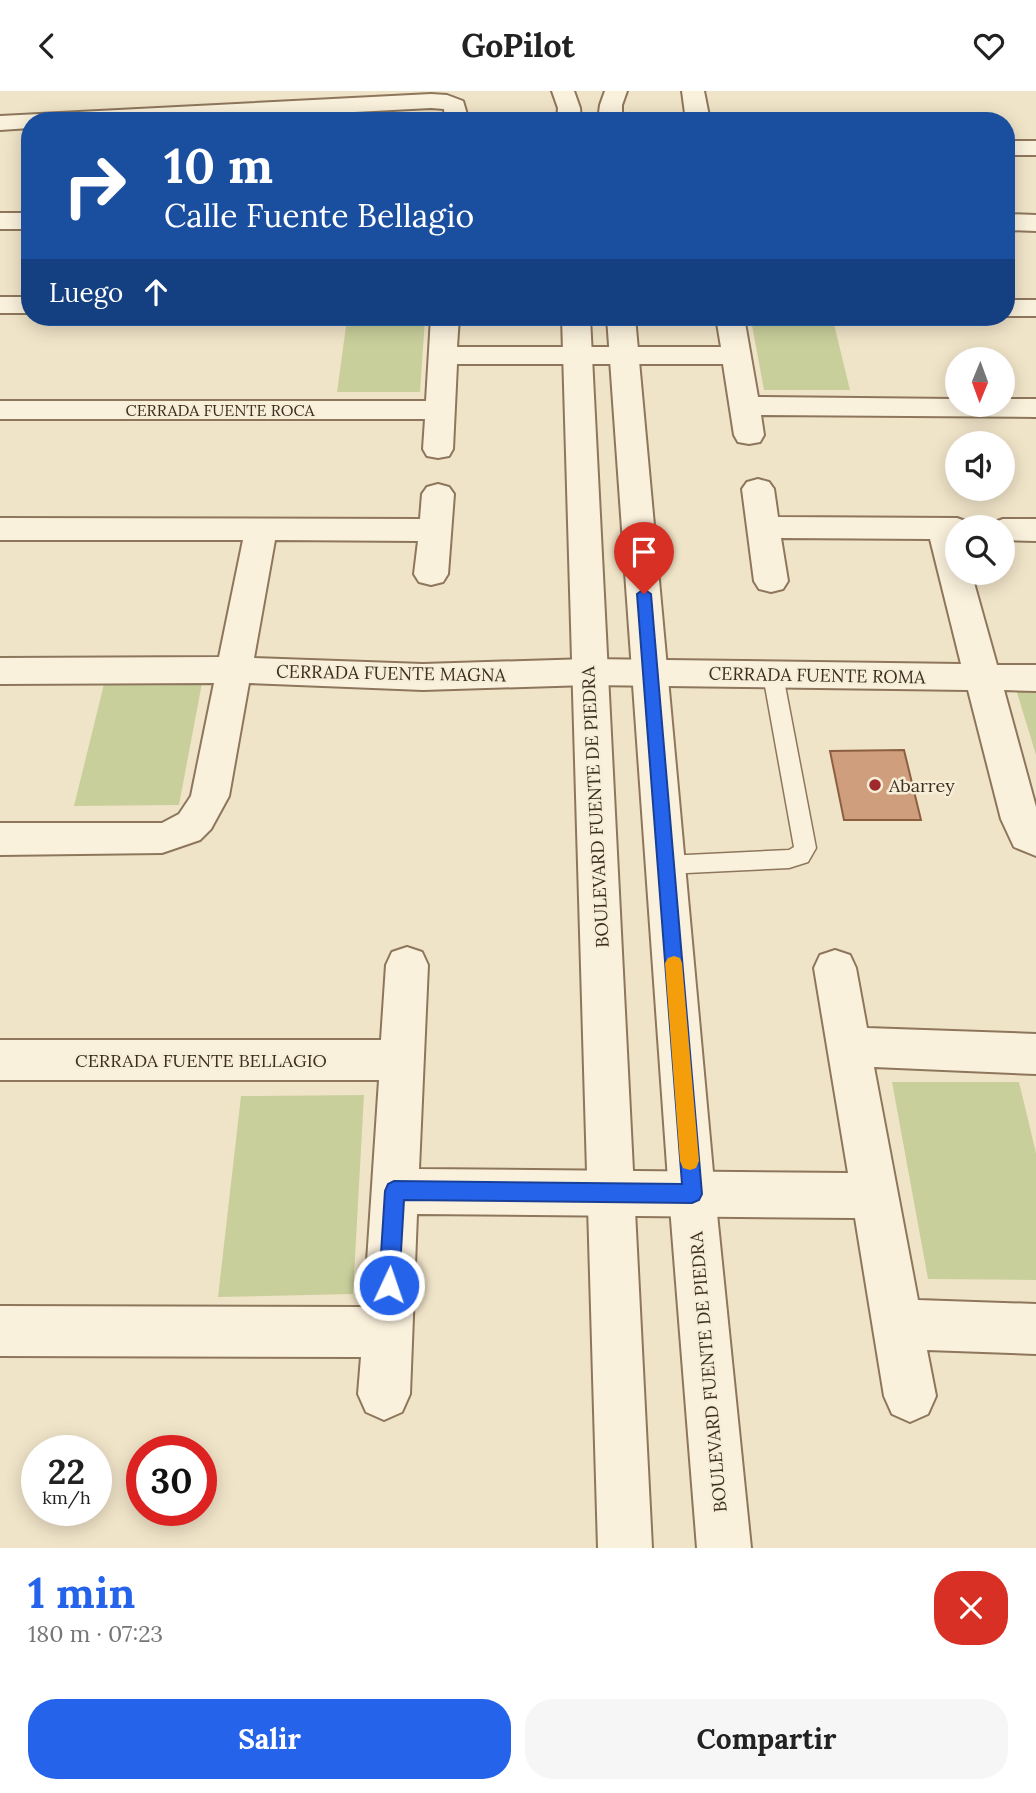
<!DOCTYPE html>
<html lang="es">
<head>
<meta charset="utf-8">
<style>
  body { margin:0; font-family:Lora,serif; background:#f6f6f6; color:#222; height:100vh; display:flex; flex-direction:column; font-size:26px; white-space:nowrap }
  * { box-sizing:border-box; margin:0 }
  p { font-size:23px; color:#767676 }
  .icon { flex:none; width:38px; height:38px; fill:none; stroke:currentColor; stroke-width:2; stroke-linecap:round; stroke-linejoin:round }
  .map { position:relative; height:1457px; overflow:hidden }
  .panel { display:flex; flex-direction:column; background:#fff; flex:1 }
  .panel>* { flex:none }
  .banner { position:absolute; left:21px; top:21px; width:994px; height:214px; border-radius:28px; box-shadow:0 4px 18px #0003; background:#1a4fa0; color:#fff; overflow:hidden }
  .needle { width:46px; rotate:181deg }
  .controls { position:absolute; left:945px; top:256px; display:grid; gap:14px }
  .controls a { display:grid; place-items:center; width:70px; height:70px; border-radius:50%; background:#fff; box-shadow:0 4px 18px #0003; font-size:35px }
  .speed { position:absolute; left:21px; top:1344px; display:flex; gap:14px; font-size:35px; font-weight:700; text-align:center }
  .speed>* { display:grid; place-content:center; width:91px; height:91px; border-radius:50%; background:#fff; box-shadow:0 4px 18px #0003; line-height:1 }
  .speed small { font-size:18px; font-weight:400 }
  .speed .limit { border:10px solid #d22; background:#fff; color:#111 }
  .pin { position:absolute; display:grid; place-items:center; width:60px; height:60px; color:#fff; margin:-72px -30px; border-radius:50% 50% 50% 0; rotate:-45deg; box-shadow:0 0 7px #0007 }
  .pin .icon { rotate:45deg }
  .me { position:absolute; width:77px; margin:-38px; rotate:3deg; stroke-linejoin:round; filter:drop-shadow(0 0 5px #0008) }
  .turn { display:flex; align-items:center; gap:24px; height:147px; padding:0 28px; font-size:32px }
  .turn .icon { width:91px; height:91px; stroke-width:2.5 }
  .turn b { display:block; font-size:49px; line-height:60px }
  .then { display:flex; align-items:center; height:66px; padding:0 28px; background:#0003; gap:14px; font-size:26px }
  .round { display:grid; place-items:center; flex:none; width:74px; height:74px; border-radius:28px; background:#f6f6f6 }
  .summary { display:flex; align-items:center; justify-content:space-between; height:119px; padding:0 28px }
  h1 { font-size:42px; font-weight:700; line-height:52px; color:#2563eb }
  .primary-button { display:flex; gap:14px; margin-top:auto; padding:14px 28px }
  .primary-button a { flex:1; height:80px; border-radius:28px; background:#2563eb; color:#fff; font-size:28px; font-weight:700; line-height:80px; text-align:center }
  .primary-button a+a { background:#f6f6f6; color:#222 }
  header { display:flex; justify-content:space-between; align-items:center; height:91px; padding:0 28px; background:#fff; font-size:32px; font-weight:700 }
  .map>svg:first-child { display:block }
  .green { fill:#c9cf9b }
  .building { fill:#cf9f7d; stroke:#8d5f41; stroke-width:2 }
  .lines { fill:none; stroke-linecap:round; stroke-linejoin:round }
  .service-casing { stroke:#8d765c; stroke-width:3 }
  .minor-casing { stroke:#8d765c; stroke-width:4 }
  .tertiary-casing { stroke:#8d765c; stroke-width:4 }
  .service { fill:#faf1dc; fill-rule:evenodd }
  .minor { fill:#faf1dc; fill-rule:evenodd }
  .tertiary { fill:#faf1dc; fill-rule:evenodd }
  .route { fill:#2563eb; stroke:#184099; stroke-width:2 }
  .slow { fill:#f59e0b }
  .poi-dot { fill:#9e2a2b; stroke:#f7eed8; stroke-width:2.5 }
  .labels { text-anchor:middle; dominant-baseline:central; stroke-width:5; stroke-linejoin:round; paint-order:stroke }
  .far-street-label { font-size:16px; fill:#3d2e20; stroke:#f7eed8 }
  .street-label { font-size:18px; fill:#3d2e20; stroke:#f7eed8 }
  .poi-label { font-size:18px; fill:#3d2e20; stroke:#f7eed8; text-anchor:start }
</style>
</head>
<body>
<header><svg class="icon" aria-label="back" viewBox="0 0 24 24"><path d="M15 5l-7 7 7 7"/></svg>GoPilot<svg class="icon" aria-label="heart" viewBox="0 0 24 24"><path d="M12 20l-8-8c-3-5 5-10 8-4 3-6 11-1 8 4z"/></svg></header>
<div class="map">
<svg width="1036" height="1457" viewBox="0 0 1036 1457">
  <rect width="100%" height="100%" fill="#f0e4c8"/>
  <path class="green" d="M347,228h78l-5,73h-83z
    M751,229h82l17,70h-86z
    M202,592l-23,122 -105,1 30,-122z
    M1015,595h21v69z
    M892,991h127l17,71v127l-108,-1z
    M364,1004l-11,199 -135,3 23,-201z"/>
  <path class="building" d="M904,659l17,70h-77l-14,-69z"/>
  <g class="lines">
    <defs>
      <path id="service" d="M773,577l7,2 3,5 33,173 -8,14 -19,6 -123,6 -8,-3 -3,-6 3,-6 8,-3 123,-6 5,-3 -31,-172 3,-5z"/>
      <path id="minor" d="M682,0h22l6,30h-24z
        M431,3l16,1 16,6 6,20h-24l-1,-12 -13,-1 -251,13h-150v7l-30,2v-14z
        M1006,50h30v14h-30z
        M0,122h30v16h-30z
        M1006,123l30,1v16l-30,-1z
        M0,206h30v16h-30z
        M1006,209h30v16h-30z
        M431,226h28l-2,30h264l-5,-30h28l14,80 199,2v5h46v-5h33v18l-275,-2 3,20 -4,7 -11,2 -11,-2 -4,-7 -11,-71h-266l-4,85 -4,7 -11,2 -11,-2 -4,-7 2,-30h-425v-18h426z
        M758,388l11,3 5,7 4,28 179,1 11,4 4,5h-15v45h14l26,93h39v26l-32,-1 32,117v49l-22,-9 -13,-28 -33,-129 -380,-5 -165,5 -174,-7 -20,113 -18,33 -11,11 -38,13 -162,2v-32h162l17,-9 12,-18 23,-113 -214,1v-26l219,-1 24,-117h-243v-22l420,1 2,-25 5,-7 11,-3 11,3 5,7 -6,80 -5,8 -12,3 -12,-3 -5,-8 4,-33 -143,-1 -21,118 169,6 165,-5 373,5 -31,-125 -149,-1 7,43 -5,8 -12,3 -12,-3 -5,-8 -12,-92 5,-7z
        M1003,428h33v22l-33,-1v-13h-14l3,-4z
        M407,856l15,5 6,13 -9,204 429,4 -34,-205 6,-13 15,-5 15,5 6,13 11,60 169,6v40l-162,-7 44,233 118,4v50l-109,-4 9,46 -8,18 -18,8 -18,-8 -8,-18 -29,-178 -438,-4 -7,180 -8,18 -18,8 -18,-8 -8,-18 3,-37 -361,-1v-50l364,1 15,-227h-379v-40h381l5,-75 6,-13z"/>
      <path id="tertiary" d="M552,0h22l6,17 1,13h-24l1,-13z
        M605,0h22l-5,14v16h-24l2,-16z
        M562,226h28l62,1231h-54z
        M607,226h28l80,877 36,354h-54l-28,-354z"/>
    </defs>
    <use href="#service" class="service-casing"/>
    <use href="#minor" class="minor-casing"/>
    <use href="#tertiary" class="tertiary-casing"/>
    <use href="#service" class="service"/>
    <use href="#minor" class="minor"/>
    <use href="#tertiary" class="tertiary"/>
  </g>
  <path class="route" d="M644,498l7,5 51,600 -3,6 -7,3 -288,-3 -5,85 -3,7 -7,3 -7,-3 -3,-7 6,-94 3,-7 6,-3 288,3 -45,-590z"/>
  <path class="slow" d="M674,865l6,2 2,5 17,198 -3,7 -6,2 -7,-2 -3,-7 -15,-198 3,-5z"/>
  <circle class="poi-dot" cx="875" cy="694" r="7"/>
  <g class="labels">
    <g class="far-street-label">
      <text x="220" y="319">CERRADA FUENTE ROCA</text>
    </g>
    <g class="street-label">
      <text transform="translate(391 582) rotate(1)">CERRADA FUENTE MAGNA</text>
      <text transform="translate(817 584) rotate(1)">CERRADA FUENTE ROMA</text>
      <text transform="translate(595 716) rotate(-93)">BOULEVARD FUENTE DE PIEDRA</text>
      <text x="201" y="969">CERRADA FUENTE BELLAGIO</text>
      <text transform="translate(708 1281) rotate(-95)">BOULEVARD FUENTE DE PIEDRA</text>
    </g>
    <g class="poi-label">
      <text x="889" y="694">Abarrey</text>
    </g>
  </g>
</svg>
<div class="controls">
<a><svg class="needle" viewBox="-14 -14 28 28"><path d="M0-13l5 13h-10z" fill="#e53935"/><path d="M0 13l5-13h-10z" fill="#767676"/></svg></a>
<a><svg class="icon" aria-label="sound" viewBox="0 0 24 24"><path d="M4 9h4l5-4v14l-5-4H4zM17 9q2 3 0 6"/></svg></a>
<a><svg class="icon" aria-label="search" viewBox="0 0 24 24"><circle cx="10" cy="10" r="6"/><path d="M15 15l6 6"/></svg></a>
</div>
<div class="speed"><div>22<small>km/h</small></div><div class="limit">30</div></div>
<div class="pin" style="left:644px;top:503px;background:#d93025"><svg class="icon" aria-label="arrive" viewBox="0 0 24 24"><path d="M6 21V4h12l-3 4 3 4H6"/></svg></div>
<svg class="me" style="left:389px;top:1194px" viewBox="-20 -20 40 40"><circle r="17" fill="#2563eb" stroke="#fff" stroke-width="3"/><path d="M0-11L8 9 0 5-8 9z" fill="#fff"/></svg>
<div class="banner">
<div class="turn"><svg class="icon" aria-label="right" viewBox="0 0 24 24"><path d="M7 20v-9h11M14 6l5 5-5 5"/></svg><div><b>10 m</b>Calle Fuente Bellagio</div></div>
<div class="then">Luego<svg class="icon" aria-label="ahead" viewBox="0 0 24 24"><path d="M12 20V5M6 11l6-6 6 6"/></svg></div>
</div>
</div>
<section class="panel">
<div class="summary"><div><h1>1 min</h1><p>180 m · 07:23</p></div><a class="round" style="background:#d93025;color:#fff"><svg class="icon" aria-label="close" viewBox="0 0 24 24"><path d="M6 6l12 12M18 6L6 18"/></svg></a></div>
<div class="primary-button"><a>Salir</a><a>Compartir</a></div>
</section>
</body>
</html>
